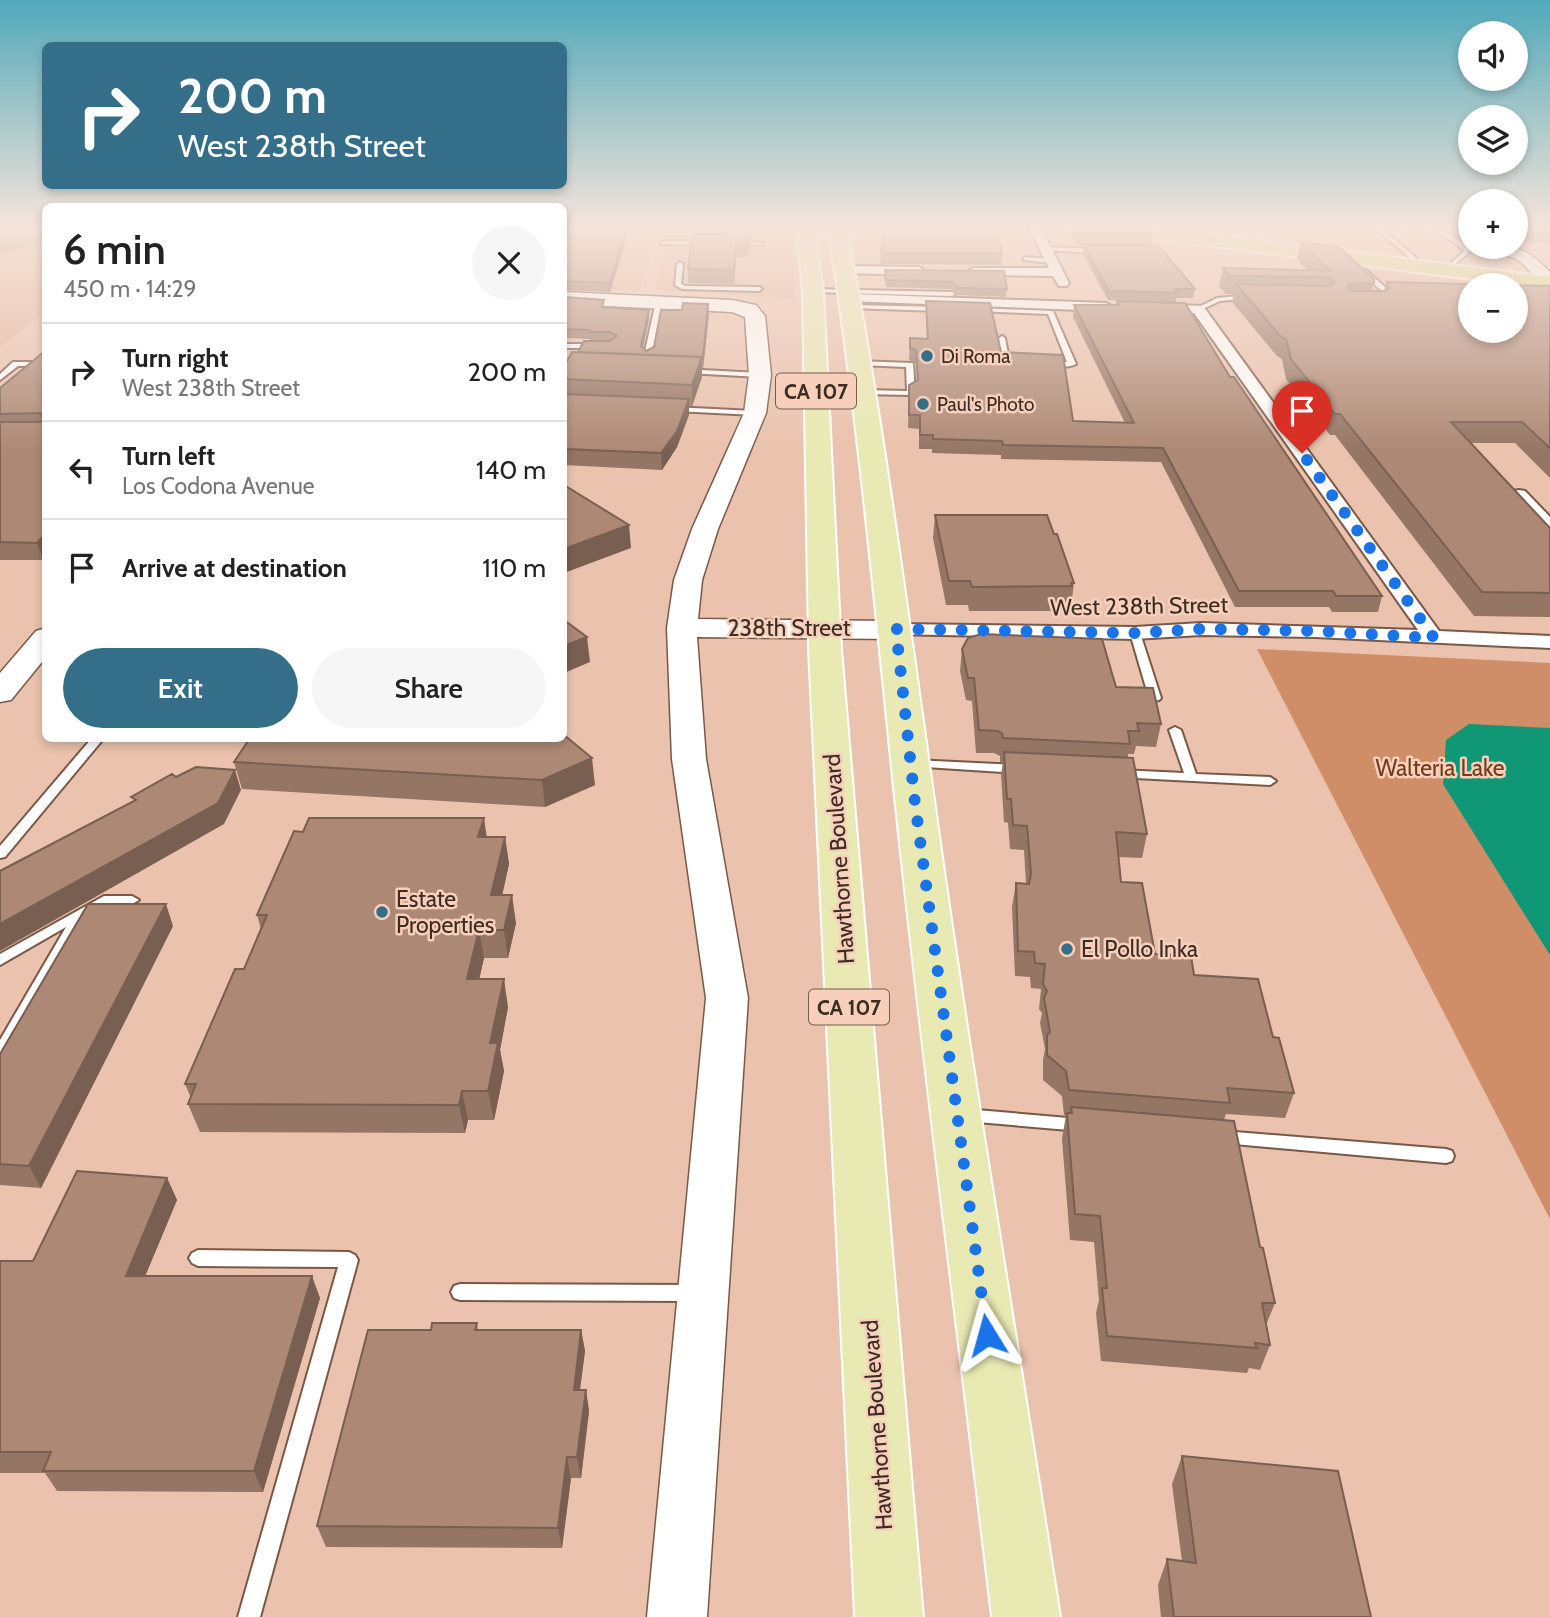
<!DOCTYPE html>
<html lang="en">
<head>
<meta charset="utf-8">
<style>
  body { margin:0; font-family:Cabin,sans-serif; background:#f6f6f6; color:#222; height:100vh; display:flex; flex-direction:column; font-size:26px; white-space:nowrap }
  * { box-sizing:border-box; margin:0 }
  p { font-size:23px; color:#767676 }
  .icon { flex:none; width:38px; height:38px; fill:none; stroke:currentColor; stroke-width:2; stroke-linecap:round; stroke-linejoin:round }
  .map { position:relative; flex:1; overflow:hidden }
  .side { position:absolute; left:42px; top:203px; width:525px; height:539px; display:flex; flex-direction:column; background:#fff; border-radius:10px; box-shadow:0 4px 10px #0003 }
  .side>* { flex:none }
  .hud { position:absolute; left:42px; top:42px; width:525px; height:147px; border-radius:10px; box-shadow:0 4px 10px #0003; background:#356e88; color:#fff; overflow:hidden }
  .controls { position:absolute; left:1458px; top:21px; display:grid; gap:14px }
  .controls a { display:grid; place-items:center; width:70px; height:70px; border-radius:50%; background:#fff; box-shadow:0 4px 10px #0003; font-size:35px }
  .pin { position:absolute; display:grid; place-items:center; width:60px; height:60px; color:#fff; margin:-72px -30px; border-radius:50% 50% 50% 0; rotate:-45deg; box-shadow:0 0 7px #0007 }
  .pin .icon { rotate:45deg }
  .me { position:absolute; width:77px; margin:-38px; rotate:352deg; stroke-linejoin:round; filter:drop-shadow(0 0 5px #0008) }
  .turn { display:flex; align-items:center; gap:24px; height:147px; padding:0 21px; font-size:32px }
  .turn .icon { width:91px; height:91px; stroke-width:2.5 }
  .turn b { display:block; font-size:49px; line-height:60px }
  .round { display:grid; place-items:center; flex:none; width:74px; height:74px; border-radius:37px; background:#f6f6f6 }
  .head { display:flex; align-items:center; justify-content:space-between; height:119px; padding:0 21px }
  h1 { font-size:42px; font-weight:600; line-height:52px }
  .primary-button { display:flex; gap:14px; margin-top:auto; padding:14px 21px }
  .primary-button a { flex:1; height:80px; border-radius:42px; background:#356e88; color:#fff; font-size:28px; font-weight:600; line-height:80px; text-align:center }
  .primary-button a+a { background:#f6f6f6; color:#222 }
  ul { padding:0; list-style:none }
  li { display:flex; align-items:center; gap:21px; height:98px; padding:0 21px; border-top:2px solid #e0e0e0 }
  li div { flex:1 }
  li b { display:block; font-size:26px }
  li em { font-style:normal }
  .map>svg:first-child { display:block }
  .built { fill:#e3b49c }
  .green { fill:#cf8d68 }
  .water { fill:#109876 }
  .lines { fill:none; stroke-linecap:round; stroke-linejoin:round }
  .taxiway { fill:#a88979; fill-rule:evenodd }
  .lane-casing { stroke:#7b5846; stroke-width:4 }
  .street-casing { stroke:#7b5846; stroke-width:4 }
  .secondary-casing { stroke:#7b5846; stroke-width:3 }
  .primary-casing { stroke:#fff; stroke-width:4 }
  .highway-casing { stroke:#fff; stroke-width:4 }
  .lane { fill:#fff; fill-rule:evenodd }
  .street { fill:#fff; fill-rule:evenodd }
  .secondary { fill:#fff; fill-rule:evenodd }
  .primary { fill:#e9eab3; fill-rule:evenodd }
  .highway { fill:#dbdc80; fill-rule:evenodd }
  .wall { fill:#957564 }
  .shaded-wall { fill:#795f51 }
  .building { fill:#ad8874; stroke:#795f51; stroke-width:2; fill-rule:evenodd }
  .route { stroke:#1a73e8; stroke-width:12; stroke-dasharray:0 21.6 }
  .poi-dot { fill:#356e88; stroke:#f7cfba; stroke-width:2.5 }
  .labels { text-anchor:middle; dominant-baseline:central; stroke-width:5; stroke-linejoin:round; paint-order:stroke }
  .far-poi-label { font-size:19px; fill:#3b2c24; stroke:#f7cfba; text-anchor:start }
  .shield { fill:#f7cfba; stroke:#735d51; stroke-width:2 }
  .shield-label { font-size:21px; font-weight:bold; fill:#3b2c24 }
  .street-label { font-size:23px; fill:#3b2c24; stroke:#f7cfba }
  .park-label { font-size:23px; fill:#713b1a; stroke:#f7cfba }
  .poi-label { font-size:23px; fill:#3b2c24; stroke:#f7cfba; text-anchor:start }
</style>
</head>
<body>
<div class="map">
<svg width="1550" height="1617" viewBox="0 0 1550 1617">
  <rect width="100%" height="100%" fill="#eac2ad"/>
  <path class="built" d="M0,226h45l1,85 -46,36z
    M564,226h97l-22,65 -75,-3z
    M671,226h122l1,73 -139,-9z
    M1290,254l242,30 18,14 -34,-13h-46l-128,27z"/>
  <path class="green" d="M1257,649l293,14v556z"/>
  <path class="water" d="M1469,724l81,4v227l-107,-171 3,-44z"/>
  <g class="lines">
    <path class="taxiway" d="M30,226l6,2 6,8 -6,8 -36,11v-25l14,-4z"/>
    <defs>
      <path id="lane" d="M1380,226c37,0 63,-4 91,25l-17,14 -2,-3 12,-11c-25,-25 -44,-20 -77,-24l-4,2 33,29 -5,1 -34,-29z
        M663,241h42l3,2 -3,2 -44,-1z
        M742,241l22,2 -3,2 -21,-1z
        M1045,247l52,2 3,2 -3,2 -54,-3z
        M1025,257l26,2 3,2 -3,2 -28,-3z
        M680,262l3,2 -2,20 4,2 74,1 3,2 -3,2 -77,-2 -7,-4 2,-21z
        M1364,268l24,22 15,4c-18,5 -29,-10 -41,-23z
        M813,289l139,3 3,2 -3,2 -141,-4 -1,-1z
        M1248,295l3,2 -1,1 -30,3 -20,9 -5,-1 22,-11z
        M659,299l3,2 -10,55 -4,2 -4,-2 12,-55z
        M852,305l87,2 3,2 -3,2 -89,-3v-2z
        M975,308l78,3 23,53c-7,4 -23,3 -30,-1l4,-2 17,1 -19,-48 -75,-3v-2z
        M1002,336l3,2 4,21h8v4h-11l-4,-2 -3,-23z
        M564,344h34l4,2 -4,2h-34z
        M856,361l57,2 2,30 -4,2 -51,-1 -1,-2 4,-2 44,1 -1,-24 -47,-2h-3z
        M13,362h33v4h-28l-18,14v-6z
        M683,369l77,4 4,2 -4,2 -74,-4h-3z
        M672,407l83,4 4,2 -4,2 -80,-4h-3z
        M1135,630l5,3 21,65 -2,2 -4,1 -6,-3 -19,-65z
        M1175,727l6,3 15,44 74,3 6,4 -6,4 -154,-8 -2,-3 2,-3 4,-1 64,3 -15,-43z
        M92,738h12l-99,119 -5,1v-12z
        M914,760l104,5 6,4 -6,4 -108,-7 -2,-2z
        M104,896h28l7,4 -7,4h-26l-19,11 -82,142 -5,2v-19l66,-113 -66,38v-11z
        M965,1109l115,10 6,2 2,4 -2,4 -6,2 -115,-10 -6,-2 -2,-4 2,-4z
        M1223,1131l223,18 6,2 2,5 -2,5 -6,2 -223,-20 -6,-1 -2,-5 2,-5z
        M198,1250l151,2 6,3 3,5 -98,357h-22l100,-350 -140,-1 -6,-3 -3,-5 3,-5z
        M460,1284l234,1 6,2 3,6 -3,6 -6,2 -234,-1 -6,-2 -3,-6 3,-6z"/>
      <path id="street" d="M1028,226h12l29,57 -2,3h-8l-6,-10 -84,-1 -2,-3 6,-4h76z
        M846,266l73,1 6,4 -6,4 -77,-2 -2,-3z
        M851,294l255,9 7,4 -7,4 -260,-10v-6z
        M1156,304l47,2 236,325 111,5v12l-235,-11 -114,-2 -66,4 -246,-5 -3,-4 3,-4 7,-2 239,3 66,-4 217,7 -224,-317 -43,-2v-6z
        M1519,490l6,1 25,26v16l-6,-1 -31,-33 -3,-4 3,-4z"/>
      <path id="secondary" d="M1493,247c29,0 36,4 57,25v15c-14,-3 -20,-19 -31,-26 -9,-6 -20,-6 -26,-14z
        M564,292l168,8 24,5 9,11 6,59 -5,38 -48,116 -16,51 -4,39 198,2 10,3 5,6 -5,6 -10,3 -199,-2 9,122 42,239 -41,619h-60l59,-619 -34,-239 -5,-131 7,-48 18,-51 52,-116 5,-38 -4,-58 -13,-5 -168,-8z
        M46,628v29l-35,43 -11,2v-29l36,-42z"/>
      <path id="primary" d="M796,226h18l9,65 18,358 82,968h-68l-46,-968 -6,-358z
        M828,226h18c35,183 59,368 85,552 38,280 86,560 129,839h-68c-33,-279 -70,-559 -99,-839 -19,-184 -36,-368 -65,-552z"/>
      <path id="highway" d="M1086,226h56l408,51v12l-455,-58z"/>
    </defs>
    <use href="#lane" class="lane-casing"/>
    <use href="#street" class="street-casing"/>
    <use href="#secondary" class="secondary-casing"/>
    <use href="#primary" class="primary-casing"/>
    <use href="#highway" class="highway-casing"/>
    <use href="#lane" class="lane"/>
    <use href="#street" class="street"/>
    <use href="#secondary" class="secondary"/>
    <use href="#primary" class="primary"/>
    <use href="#highway" class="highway"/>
  </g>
  <path class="wall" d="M564,226h66l-20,66 -46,-2z
    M694,226h58l-2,28h-3v3h-11l-2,27 -46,-1v-14l6,-35z
    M936,226h69l-8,7 5,21 -1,11 -121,-1 1,-11 48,-21z
    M1066,226h86l2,4 -3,16 44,43 -2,9h-17v4l-68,-2 -25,-46 1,-9h-6z
    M1516,226h34v17l-23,-1 -11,-6z
    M1301,242l73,41 -2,8h12l3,-9 163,4v192l-35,-35h-44l79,85v89l-76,-1 -139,-181h-5l-44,-56 -4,-20 -5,-3 -45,-54 2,-8h-8l-7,-8 4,-18 85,3 -11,-12z
    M885,270l122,19 -1,8 -49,-2 -5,-6 -66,-2 -2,-10z
    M564,297l41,10 44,3v9l-6,29 3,3 8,-4 28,-37 26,-6 1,10 -6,54h-1v9l-10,29h-3v9l-12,32 -15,23 -98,-5v-98l26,-26v-2l-26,-1z
    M926,301l75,51 72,69 52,2 -52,-106 1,-12h42l1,-4 113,76 152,219 -4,16h-46l-3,-5h-94l-74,-145 -160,-3v-4l-69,-2v-4h-13v-20l-11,-1 1,-43 8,-4 -1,-18 -7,-3 1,-22 17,1 -1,-26z
    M46,350v208l-3,2h-43v-172z
    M935,515l119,19 20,49 -3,24h-2l-1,4h-99l-1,-6h-22l-13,-67z
    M962,649l154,38 45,37 -5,23 -20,-1 -2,8h-6v3l19,77 -5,24 -24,-1 3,25 34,72 39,21 79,62 21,56 -9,25 -59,-4 -2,6 51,183 -9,22 4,20 -10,25 -11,-2 -2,5 -146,-12 -5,-48 3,-13 -5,-58 -24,-2 -8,-101 4,-24h-2l-2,-19 -19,-16v-20l2,-11 -5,-26 2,-10 -3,-4 2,-20 -10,-1 -1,-11 -15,-1 -3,-69 4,-24 10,1 -2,-34 -14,-1 -2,-26 -4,-1 -3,-47 2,-13h-3v-6l-6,-3h-18l-4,-52 -6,-1 -6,-29z
    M250,738l345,47 -50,22 -303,-18 -8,-27z
    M487,837h18l4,27 -7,31 14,28 -8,35h-24l-5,21 29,28 -8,43 4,21 -10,49h-26l-3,13 -265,-1 -12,-28 3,-6 -6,-14 59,-115 17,-40 -4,-14z
    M173,926l-132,262 -41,-3v-131z
    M167,1178l10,22 -32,76 175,22 -57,194 -206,-1 -12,-18h-45v-212h33z
    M477,1323l1,7h103l4,21 -5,39h6l3,21 -8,67h-10l-9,70 -236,-1 -9,-21 114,-196z
    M1182,1456l189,161h-210l-3,-32 9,-26 15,2 -10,-77z"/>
  <path class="shaded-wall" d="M627,226h3l-20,66v-9z
    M995,226h10l-11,9z
    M736,243v14l-2,27v-14z
    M708,304l1,10 -6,54v-10z
    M649,310v9l-8,36v-9z
    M702,357v20l-10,29v-21z
    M689,399v16l-12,32 -15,23 -1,-17z
    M629,525l2,23 -67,25v-24z
    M46,533v25l-3,2 -6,-17z
    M587,637l3,25 -26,11v-27z
    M592,758l3,27 -50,22 -3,-27z
    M235,770l6,20 -17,34 -224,127v-27z
    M484,818l4,28 -10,-9z
    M505,837l4,27 -13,59 -5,-28z
    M512,895l4,28 -8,35 -4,-28z
    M166,904l7,22 -132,262 -12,-22z
    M479,930l5,28 -11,49 -6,-28z
    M504,979l4,28 -8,43 4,21 -10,49 -6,-29 2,-48z
    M462,1091l6,29 -3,13 -6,-28z
    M167,1178l10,22 -41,98 -10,-22z
    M312,1276l8,22 -57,194 -9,-21z
    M581,1330l4,21 -8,60 -3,-21z
    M586,1390l3,21 -8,67 -4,-21z
    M567,1457l4,21 -9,70 -4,-20z"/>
  <path class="building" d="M564,226h63l-17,57 -46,-2z
    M724,226h17l-4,5 13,3v6h-3l-1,3h-10l-2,27 -46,-1 4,-35h31l5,-3z
    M885,226h43l1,6 7,-6h60l6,28 -121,-1z
    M1079,226h73l2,4 -74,-2z
    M1301,242l38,5 35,32v4l-25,1 -1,5 3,2h35l3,-3 -2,-6 163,4v162l-28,-26h-71l99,106v65l-68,-1 -142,-178h-5l-44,-55 -5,-20 -5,-2 -45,-53 92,2 6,-3 -1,-3 -5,-3 -99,-1 -6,-8 107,3zM1470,285h46v46h-46z
    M1084,245l75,1 36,43h-20l2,4 -68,-2z
    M885,270l119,1 3,18 -49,-1 -5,-6 -67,-2z
    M564,297l40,3 -2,7 47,3 -8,36 5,5 8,-4 7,-37h21l1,-7 25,1 -5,54h-2l1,-1 -124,-5 6,-11h26l7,-5 -7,-4h-21l1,-2 -26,-1z
    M926,301l64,2 11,49 62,3 10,66 61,2 -60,-118h45l-2,-4 68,2 45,74h4l148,219h-46l-3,-5h-94l-76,-143 -160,-3 -1,-4 -69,-2v-4h-13v-20h-11v-30l9,-5 -2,-30 -6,-2v-10l18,1z
    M46,350v183l-9,10 -37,-1v-120h41l2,-2 -2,-7 -41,1v-26z
    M572,352l130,5 -10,28 -128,-6v-12z
    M564,394l125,5 -12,32 -16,22 -97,-4z
    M564,485l65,40 -65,24z
    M935,515h112l7,19h3l17,49h-3l1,3 -100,1 -2,-6h-21z
    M564,620l23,17 -23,9z
    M981,634l121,5 14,48 37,1 8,36 -24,-1 2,8h-11l2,13 -127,-6 -1,-5 -5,-2 -18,-1 -5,-52h-6l-6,-29 6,-11z
    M564,735l28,23 -50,22 -308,-18 16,-24h314z
    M1004,752l129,6 14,76 -31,-2 5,50 21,1 13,71 36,2 3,19 64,4 15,58 6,1 15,55 -67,-5 3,15 -161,-13 -3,-19 -19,-16v-20l3,-3 -6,-34 3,-7 -4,-7 2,-20 -10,-1 -1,-11 -16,-1 -2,-68 13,1 2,-10 -4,-48 -14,-1 -2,-26h-4z
    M196,767l39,3 -17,33 -218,121v-53l136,-71 -5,-3 41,-23 4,3z
    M309,818h175l-6,19h27l-14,58h21l-8,35h-25l-12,49h37l-14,64h8l-10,48h-26l-3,14 -271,-1 8,-20h-11l50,-115h9l23,-54h-10l37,-84 9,1z
    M88,904h78l-137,262 -29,-2v-110z
    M1071,1107l163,14 26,126 3,1 12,55h-13l8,42 -15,-2 2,5 -150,-12 -5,-48h5l-7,-72 -25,-2 -8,-101h5z
    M77,1171l90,7 -41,98h186l-58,195h-211l8,-19h-51v-191h33z
    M432,1323h45l-2,7h106l-7,60h12l-9,67h-10l-9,71 -241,-2 51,-196h63z
    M1182,1456l156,15 33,146h-197l-7,-58 29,4z"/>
  <linearGradient id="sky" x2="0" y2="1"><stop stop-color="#51a9ba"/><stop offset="0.5" stop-color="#f6e4da"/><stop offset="1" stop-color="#f6e4da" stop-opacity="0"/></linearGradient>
  <rect width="1550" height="453" fill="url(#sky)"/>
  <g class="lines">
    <path class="route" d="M987,1335l-72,-532 -19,-174 239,4 66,-4 114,2 119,7 -132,-185"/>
  </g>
  <g class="poi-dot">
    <circle cx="927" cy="356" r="7"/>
    <circle cx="923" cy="404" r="7"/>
    <circle cx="382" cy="912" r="7"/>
    <circle cx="1067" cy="949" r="7"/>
  </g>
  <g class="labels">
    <g class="far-poi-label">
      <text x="941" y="356">Di Roma</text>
      <text x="937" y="404">Paul's Photo</text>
    </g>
    <g class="shield">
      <rect x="776" y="373.5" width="80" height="35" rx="5"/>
      <rect x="809" y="989.5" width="80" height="35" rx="5"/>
    </g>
    <g class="shield-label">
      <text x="816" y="391">CA 107</text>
      <text x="849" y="1007">CA 107</text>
    </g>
    <g class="street-label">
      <text transform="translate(1139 606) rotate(-1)">West 238th Street</text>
      <text x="789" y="628">238th Street</text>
      <text transform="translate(839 859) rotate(-94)">Hawthorne Boulevard</text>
      <text transform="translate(877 1425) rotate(-94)">Hawthorne Boulevard</text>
    </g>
    <g class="park-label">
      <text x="1440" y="768">Walteria Lake</text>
    </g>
    <g class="poi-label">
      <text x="396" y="899">Estate<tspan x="396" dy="26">Properties</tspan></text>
      <text x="1081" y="949">El Pollo Inka</text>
    </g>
  </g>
</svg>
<div class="controls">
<a><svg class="icon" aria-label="sound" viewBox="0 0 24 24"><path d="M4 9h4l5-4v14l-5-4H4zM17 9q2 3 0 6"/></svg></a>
<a><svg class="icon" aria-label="layers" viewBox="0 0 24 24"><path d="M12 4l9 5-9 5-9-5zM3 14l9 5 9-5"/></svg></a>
<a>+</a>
<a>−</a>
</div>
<div class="pin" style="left:1302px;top:453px;background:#d93025"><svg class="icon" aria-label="arrive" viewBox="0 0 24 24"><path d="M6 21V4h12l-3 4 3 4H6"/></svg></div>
<svg class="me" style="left:987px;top:1335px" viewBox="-20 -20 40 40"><path d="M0-17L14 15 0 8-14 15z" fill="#1a73e8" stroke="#fff" stroke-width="4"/></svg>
<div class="hud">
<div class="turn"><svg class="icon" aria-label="right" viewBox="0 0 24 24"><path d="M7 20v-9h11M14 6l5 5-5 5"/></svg><div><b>200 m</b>West 238th Street</div></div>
</div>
<section class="side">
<div class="head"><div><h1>6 min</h1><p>450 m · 14:29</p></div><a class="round"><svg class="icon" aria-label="close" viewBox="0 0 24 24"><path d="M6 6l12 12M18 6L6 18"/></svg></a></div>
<ul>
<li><svg class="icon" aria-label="right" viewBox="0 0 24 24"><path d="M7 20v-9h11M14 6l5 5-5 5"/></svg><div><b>Turn right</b><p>West 238th Street</p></div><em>200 m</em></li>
<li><svg class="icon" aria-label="left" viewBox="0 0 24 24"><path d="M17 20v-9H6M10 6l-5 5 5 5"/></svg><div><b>Turn left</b><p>Los Codona Avenue</p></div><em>140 m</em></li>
<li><svg class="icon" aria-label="arrive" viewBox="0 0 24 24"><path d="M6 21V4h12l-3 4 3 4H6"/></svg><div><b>Arrive at destination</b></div><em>110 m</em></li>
</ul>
<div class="primary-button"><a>Exit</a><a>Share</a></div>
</section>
</div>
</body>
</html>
